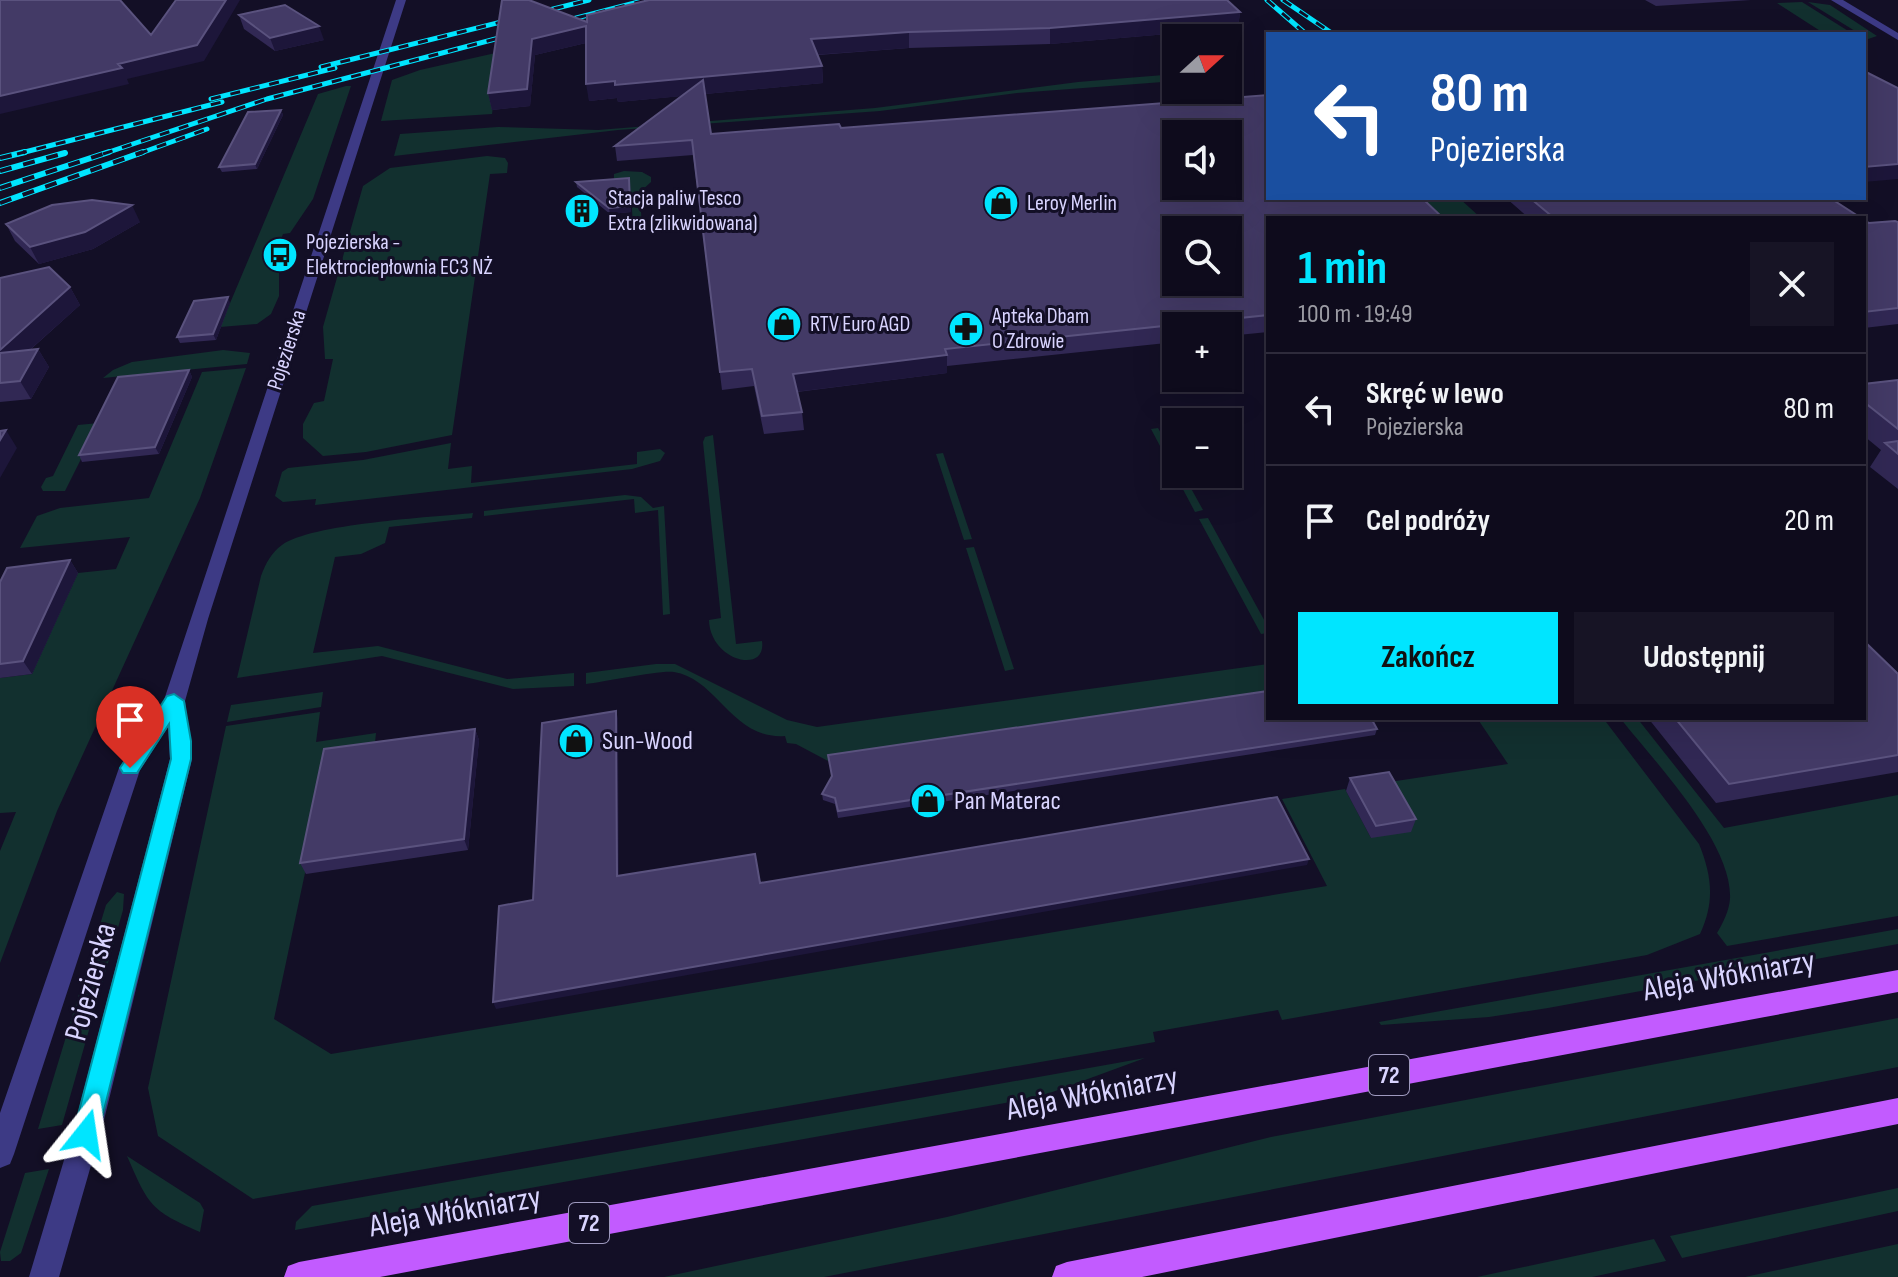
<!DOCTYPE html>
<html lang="pl">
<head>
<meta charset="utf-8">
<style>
  body { margin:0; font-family:"Sofia Sans Condensed",sans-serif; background:#171425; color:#f1f3f6; height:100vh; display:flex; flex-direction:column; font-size:30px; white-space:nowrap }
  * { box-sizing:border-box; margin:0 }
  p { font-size:26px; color:#9b9ba3 }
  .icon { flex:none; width:44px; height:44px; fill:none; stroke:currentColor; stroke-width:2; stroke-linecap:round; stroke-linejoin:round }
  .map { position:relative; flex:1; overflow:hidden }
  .details { position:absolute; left:1266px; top:216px; width:600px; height:504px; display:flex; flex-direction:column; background:#0e0b1c; border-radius:0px; box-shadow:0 8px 32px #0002,0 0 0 2px #2e2b3b }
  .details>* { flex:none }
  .top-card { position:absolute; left:1266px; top:32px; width:600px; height:168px; border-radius:0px; box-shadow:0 8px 32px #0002,0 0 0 2px #2e2b3b; background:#1a4fa0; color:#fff; overflow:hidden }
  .needle { width:52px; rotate:69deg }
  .controls { position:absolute; left:1162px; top:24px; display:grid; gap:16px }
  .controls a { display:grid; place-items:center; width:80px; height:80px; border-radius:0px; background:#0e0b1c; box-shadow:0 8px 32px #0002,0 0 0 2px #2e2b3b; font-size:40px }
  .pin { position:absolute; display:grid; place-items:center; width:68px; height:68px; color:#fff; margin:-82px -34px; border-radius:50% 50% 50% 0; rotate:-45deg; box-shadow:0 0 8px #0007 }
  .pin .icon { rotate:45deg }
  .me { position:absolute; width:88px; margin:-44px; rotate:15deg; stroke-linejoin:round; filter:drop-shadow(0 0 6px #0008) }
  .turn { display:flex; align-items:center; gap:28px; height:168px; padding:0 32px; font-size:36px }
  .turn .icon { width:104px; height:104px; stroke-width:2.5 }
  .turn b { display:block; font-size:56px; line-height:68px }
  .round { display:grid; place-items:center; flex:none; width:84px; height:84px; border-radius:0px; background:#171425 }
  .summary { display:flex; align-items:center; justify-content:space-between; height:136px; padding:0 32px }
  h1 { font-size:48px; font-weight:700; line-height:60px; color:#00e5ff }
  .cta { display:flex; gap:16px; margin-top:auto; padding:16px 32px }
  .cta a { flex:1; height:92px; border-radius:0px; background:#00e5ff; color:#111; font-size:32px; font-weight:700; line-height:92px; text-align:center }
  .cta a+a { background:#171425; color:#f1f3f6 }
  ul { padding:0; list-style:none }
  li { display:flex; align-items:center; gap:24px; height:112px; padding:0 32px; border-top:2px solid #2e2b3b }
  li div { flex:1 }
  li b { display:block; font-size:30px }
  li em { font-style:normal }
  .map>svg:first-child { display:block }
  .green { fill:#12302f }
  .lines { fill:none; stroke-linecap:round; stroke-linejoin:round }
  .minor { fill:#3d3a85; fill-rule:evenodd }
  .major { fill:#c25bff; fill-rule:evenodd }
  .rail-far1-casing { stroke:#00e5ff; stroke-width:5 }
  .rail-casing { stroke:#00e5ff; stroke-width:6 }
  .rail-far1 { stroke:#130f26; stroke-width:3; stroke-dasharray:10; stroke-linecap:butt }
  .rail { stroke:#130f26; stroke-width:4; stroke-dasharray:12; stroke-linecap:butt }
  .wall { fill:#312854 }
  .shaded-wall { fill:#1d163a }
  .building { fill:#433a66; stroke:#5a527e; stroke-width:2; fill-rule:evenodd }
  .route { fill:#00e5ff; stroke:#0095a6; stroke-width:2 }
  .labels { text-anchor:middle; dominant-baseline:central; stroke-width:6; stroke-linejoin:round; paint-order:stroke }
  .far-poi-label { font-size:22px; fill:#d9d4ff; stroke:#130f26; text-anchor:start }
  .far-street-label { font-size:22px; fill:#d9d4ff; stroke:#130f26 }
  .shield { fill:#130f26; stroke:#9e99be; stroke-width:2 }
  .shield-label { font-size:24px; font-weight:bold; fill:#d9d4ff }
  .poi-label { font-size:26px; fill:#d9d4ff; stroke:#130f26; text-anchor:start }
  .near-street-label { font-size:32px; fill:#d9d4ff; stroke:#130f26 }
</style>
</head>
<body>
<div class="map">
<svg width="1898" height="1277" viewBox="0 0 1898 1277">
  <rect width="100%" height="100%" fill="#130f26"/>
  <path class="green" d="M1802,2l51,32h-28l-48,-31z
    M1808,2l22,3 47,31 -9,3z
    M500,52l-8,62 -111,7 11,-41 28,-10z
    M1176,74v7l-159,12 -137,18 -262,19 -224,26 6,-22 98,-7 100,3 277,-22 203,-26z
    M346,86h5l-38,113 -23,34 -7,1 -13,32h9v30l-8,18 -14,10 -37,3 98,-233z
    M487,156l18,2 3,5 -1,10 -17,1 -38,261 -86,17 -43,4 -20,-18v-14l11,-21 10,-2 9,-42h-8l-2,-32 40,-141 27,-18z
    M624,171l18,1 9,5v5l-11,10 2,38 -9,-3 -2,-36h-17v-17z
    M1402,198h57l22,20h-59z
    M223,350l27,3 -3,11 -144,14 10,-8 19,-8z
    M246,368l-46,130 -143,313 -57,152v-112l16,-39 -16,1v-135l32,-4 46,-101 38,-4 14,-32 -110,11 17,-32 23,-8 89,-10 53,-126z
    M99,423l-34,68h-22l-2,-4 5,-9 7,-2 25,-51z
    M1158,428l18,32v14h7l20,36 -8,2 -44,-83z
    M713,435l23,209 26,-3c5,34 -52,20 -53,-21l12,-2 -18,-176 2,-5z
    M451,443l-3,26 24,-3 -1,17 166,-19v-12l23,-3 5,4 -5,8 -28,8 -317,36 1,-6 -33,3 -8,-6 7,-24 6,-4 75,-8z
    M943,453l29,86 -8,1 -28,-86z
    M625,495l16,2 12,11 11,-2 6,108 -7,1 -5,-105 -23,3 -1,-14 -150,17v-5z
    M473,513l-1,5 -83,9 -4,16 -24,11 -26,3 -22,96 65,-7 129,33 67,-6v13l-61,3 -131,-33 -145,22 24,-102c5,-13 10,-23 21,-31 28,-21 150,-28 191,-32z
    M1208,518l60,109v6l-7,1 -62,-115z
    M974,547l40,122 -9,2 -39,-123z
    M656,664h19l112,56 30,7 451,-63v33l-440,64 -32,-17 -9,-1 -2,-7c-53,4 -67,-57 -111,-64 -15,-2 -70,10 -88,12v-11z
    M323,692l-2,15 -94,15 4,-17z
    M320,712l-4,30 60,-9 -2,20 -45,7 -55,259 57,35 996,-168 -45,-87 63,-10 26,49 12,-55 125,-19 -31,-46h126l96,126c13,32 16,58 1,90l-53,21 -365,65 -4,-10 -125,22 2,10 -902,157 -95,-63 -10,-48 78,-362z
    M1620,718h17l87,110 174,-33v121l-171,30 -10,-13c6,-10 12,-22 13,-34 3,-56 -76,-138 -110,-181z
    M117,892l7,2 -1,16 -61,215 -24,4 68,-224z
    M1898,929v15l-350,64 -59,9 -108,8 -2,-3z
    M1898,1018v49l-1074,210h-160l283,-60 324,-80z
    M1145,1058l-98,36 -42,9 -710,127 1,-8 16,-16z
    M127,1156l73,47 4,7 -4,22c-50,-22 -51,-26 -73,-76z
    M49,1169l-28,84 -11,8h-9l-1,-9 25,-79z
    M1898,1188v23l-216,47 -12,-22z
    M1654,1239l12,22 -74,16h-115z
    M1898,1244v33h-153z"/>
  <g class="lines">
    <path class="minor" d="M396,0h10l-198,619 -23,82 7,58 -88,361 -45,157h-30l47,-157 94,-361 -2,-32 -28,43 -126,384 -4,10 -10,4v-55l119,-345 45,-68z
      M1831,0h12l55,33v7z"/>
    <path class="major" d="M1898,970v22l-1518,285h-96l4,-11 11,-4z
      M1898,1098v26l-756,153h-90l4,-11 11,-4z"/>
    <defs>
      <path id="rail-far1" d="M1267,0l39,34
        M1283,0l50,34
        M557,23l89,-23
        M321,67l268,-67
        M211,99l124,-31
        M17,154l205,-52
        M103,154l164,-55 251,-66
        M138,154l69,-25"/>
      <path id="rail" d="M0,158l25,-6
        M0,171l65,-18
        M0,188l109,-36
        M0,203l143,-51"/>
    </defs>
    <use href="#rail-far1" class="rail-far1-casing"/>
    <use href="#rail" class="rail-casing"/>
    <use href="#rail-far1" class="rail-far1"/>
    <use href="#rail" class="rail"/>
  </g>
  <path class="wall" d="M502,0l85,22 653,-10 -2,16 -188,16 -141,4 -91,7 4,11 1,17 -118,11 6,40 130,-6 427,90v114l-40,4v-10h-52v16l-229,24v7l-150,19 5,20 2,18 -40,4 -10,-48 -32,4 -29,-235 -76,6 -2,-15 66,-50 -63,6 -1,-4 -28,3 -3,-58 -51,12 -5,51 -38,4 -4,-17z
    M1645,0h106l-95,6z
    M239,15l85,25 -49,11 -31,-22z
    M281,110l2,5 -26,54 -35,3 -3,-5z
    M576,182l54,1 1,29 -21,2 -33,-27z
    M1506,198h324l31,20h-332z
    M1864,220l5,3 29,-1v102l-34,4z
    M140,222l-47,27 -54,15 -24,-23 -9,-17z
    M0,278l70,9 10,18 -50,45 8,-1 11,18 -18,32 -31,3z
    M230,303l-14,37 -36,3 -3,-6z
    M189,370l3,7 -33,77 -77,8 -3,-7z
    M1898,380v109l-28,-22 11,-17 -17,-14v-52z
    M70,560l8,13 -46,101 -32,4v-96z
    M1898,674v98l-182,31 -68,-85h216z
    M475,729l4,11 -11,110 -162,24 -6,-11z
    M1377,729l-2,6 -537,83 -3,-14 -12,-4 -1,-6z
    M1350,778l66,41 -5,13 -40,6 -25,-47z"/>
  <path class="shaded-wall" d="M226,0h14l-36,61 -77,18 2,5 -129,30v-18l118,-32z
    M1240,12l-2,16 -188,16v-16z
    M319,26l5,14 -49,11 -5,-13z
    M586,26l4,16 -55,13 -5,51 -38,4 -4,-17 44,-54z
    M909,32v16l-97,7 -1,-16z
    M822,66l1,17 -205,19 -1,-4 -28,3 -3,-17z
    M281,110l2,5 -26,54 -2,-5z
    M1898,164v15l-34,3v-15z
    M629,178l2,34 -21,2 -1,-6z
    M132,205l8,17 -47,27 -54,15 -9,-17z
    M70,287l10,18 -74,66 -6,-11v-10z
    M228,297l2,6 -14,37 -3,-6z
    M38,349l11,18 -18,32 -11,-18z
    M947,355v18l-152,19 -2,-18z
    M189,370l3,7 -33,77 -4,-7z
    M6,430l11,18 -17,30v-38z
    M70,560l8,13 -46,101 -9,-13z
    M616,711l2,7 1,165 -2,-7z
    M475,729l4,11 -11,110 -4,-11z
    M1309,859l-2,6 -811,144 -3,-7z"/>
  <path class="building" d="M0,0h120l31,35 25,-35h50l-29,45 -79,19 4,4 -122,28z
    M502,0h27l58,22v-7l62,-15h578l13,12 -190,16 -141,4 -98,7 11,27 -207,19v-4l-29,3v-58l-54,13 -5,50 -39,4z
    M285,5l34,21 -49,12 -31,-23z
    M1864,71l34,17v76l-34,3z
    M703,80l8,54 128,-10 2,4 427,-33v103h154l21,20h-175v97l-323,34 2,6 -154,19 9,38 -40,4 -10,-47 -32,3 -28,-232 -77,6zM1176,134h52v52h-52zM1176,230h52v52h-52z
    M281,110l-26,54 -36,3 29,-55z
    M629,178l1,28 -21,2 -33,-26z
    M1530,198h300l31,20h-307z
    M92,200l40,5 -47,27 -55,15 -24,-23 46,-19z
    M1864,220l5,3 26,-2 3,1v86l-34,4z
    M49,267l21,20 -70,63v-72z
    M228,297l-15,37 -36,3 17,-36z
    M38,349l-18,32 -20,2v-30z
    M189,370l-34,77 -76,8 39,-78z
    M1898,380v49l-34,-27v-18z
    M6,430l-6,10v-9z
    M1898,441v13l-13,-11z
    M70,560l-47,101 -23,3v-82l7,-14z
    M1864,641l34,33v81l-169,29 -54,-66h189z
    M1268,691v27h103l6,11 -539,82 -3,-13 -13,-4 10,-18 -4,-21z
    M616,711l1,165 138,-22 5,29 517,-86 32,62 -816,143 6,-96 34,-6 9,-177z
    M475,729l-11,110 -164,24 24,-114z
    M1389,772l27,47 -40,7 -26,-48z"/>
  <path class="route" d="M174,694l10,7 7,40v18l-93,375 -3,9 -9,3 -9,-3 -4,-9 98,-375 -2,-35 -32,49h-14l-3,-5 47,-72z"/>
  <defs>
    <symbol id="shop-disc" viewBox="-11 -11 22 22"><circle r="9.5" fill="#00e5ff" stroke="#130f26"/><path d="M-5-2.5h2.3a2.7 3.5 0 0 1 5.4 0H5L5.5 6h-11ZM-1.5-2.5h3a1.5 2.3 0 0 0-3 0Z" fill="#111"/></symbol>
    <symbol id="building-disc" viewBox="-11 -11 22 22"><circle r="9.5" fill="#00e5ff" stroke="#130f26"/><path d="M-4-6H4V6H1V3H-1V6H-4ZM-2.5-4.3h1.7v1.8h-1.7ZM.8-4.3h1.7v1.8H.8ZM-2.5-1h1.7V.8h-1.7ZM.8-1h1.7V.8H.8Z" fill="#111"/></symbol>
    <symbol id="bus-disc" viewBox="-11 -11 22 22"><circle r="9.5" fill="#00e5ff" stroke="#130f26"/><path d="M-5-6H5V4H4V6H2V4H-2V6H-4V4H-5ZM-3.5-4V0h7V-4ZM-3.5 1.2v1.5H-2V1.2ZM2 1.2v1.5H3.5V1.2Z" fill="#111"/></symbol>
    <symbol id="pharmacy-disc" viewBox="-11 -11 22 22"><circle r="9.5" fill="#00e5ff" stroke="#130f26"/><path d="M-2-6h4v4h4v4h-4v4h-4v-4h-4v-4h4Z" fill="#111"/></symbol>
  </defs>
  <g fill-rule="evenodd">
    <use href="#shop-disc" x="981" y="183" width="40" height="40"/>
    <use href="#building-disc" x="562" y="191" width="40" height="40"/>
    <use href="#bus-disc" x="260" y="235" width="40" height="40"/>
    <use href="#shop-disc" x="764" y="304" width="40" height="40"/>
    <use href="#pharmacy-disc" x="946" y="309" width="40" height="40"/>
    <use href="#shop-disc" x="556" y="721" width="40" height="40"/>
    <use href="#shop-disc" x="908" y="781" width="40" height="40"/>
  </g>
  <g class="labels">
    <g class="far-poi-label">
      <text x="608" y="198">Stacja paliw Tesco<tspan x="608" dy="25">Extra (zlikwidowana)</tspan></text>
      <text x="1027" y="203">Leroy Merlin</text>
      <text x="306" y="242">Pojezierska -<tspan x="306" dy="25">Elektrociepłownia EC3 NŻ</tspan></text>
      <text x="992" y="316">Apteka Dbam<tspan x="992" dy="25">O Zdrowie</tspan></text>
      <text x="810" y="324">RTV Euro AGD</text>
    </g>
    <g class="far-street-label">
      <text transform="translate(287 350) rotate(-72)">Pojezierska</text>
    </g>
    <g class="shield">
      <rect x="1369" y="1055" width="40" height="40" rx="6"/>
      <rect x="569" y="1203" width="40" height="40" rx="6"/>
    </g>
    <g class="shield-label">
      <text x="1389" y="1075">72</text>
      <text x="589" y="1223">72</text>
    </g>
    <g class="poi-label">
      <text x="602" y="741">Sun-Wood</text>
      <text x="954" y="801">Pan Materac</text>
    </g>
    <g class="near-street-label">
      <text transform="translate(1729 976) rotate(-10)">Aleja Włókniarzy</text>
      <text transform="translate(91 982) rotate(-75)">Pojezierska</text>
      <text transform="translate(1092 1094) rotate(-11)">Aleja Włókniarzy</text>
      <text transform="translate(455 1212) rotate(-10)">Aleja Włókniarzy</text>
    </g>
  </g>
</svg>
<div class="controls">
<a><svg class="needle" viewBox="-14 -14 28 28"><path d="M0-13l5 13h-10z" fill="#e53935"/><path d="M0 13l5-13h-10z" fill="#9b9ba3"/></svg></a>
<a><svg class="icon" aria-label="sound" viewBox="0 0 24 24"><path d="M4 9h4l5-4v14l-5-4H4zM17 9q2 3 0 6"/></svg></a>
<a><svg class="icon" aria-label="search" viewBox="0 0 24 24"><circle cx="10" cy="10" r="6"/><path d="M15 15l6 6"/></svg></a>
<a>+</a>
<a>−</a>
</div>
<div class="pin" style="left:130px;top:768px;background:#d93025"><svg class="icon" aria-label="arrive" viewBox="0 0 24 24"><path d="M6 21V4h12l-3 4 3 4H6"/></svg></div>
<svg class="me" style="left:86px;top:1134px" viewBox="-20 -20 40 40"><path d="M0-17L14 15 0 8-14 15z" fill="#00e5ff" stroke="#fff" stroke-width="4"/></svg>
<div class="top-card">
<div class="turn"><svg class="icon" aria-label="left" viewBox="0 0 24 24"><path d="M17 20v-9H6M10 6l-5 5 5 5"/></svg><div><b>80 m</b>Pojezierska</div></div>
</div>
<section class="details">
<div class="summary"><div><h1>1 min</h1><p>100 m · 19:49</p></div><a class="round"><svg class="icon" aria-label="close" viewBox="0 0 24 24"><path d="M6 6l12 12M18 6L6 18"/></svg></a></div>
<ul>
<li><svg class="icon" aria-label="left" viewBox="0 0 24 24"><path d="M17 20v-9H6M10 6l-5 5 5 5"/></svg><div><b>Skręć w lewo</b><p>Pojezierska</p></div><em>80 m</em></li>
<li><svg class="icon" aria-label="arrive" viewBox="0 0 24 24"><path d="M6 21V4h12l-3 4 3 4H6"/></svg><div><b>Cel podróży</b></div><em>20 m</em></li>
</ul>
<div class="cta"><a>Zakończ</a><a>Udostępnij</a></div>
</section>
</div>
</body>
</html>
